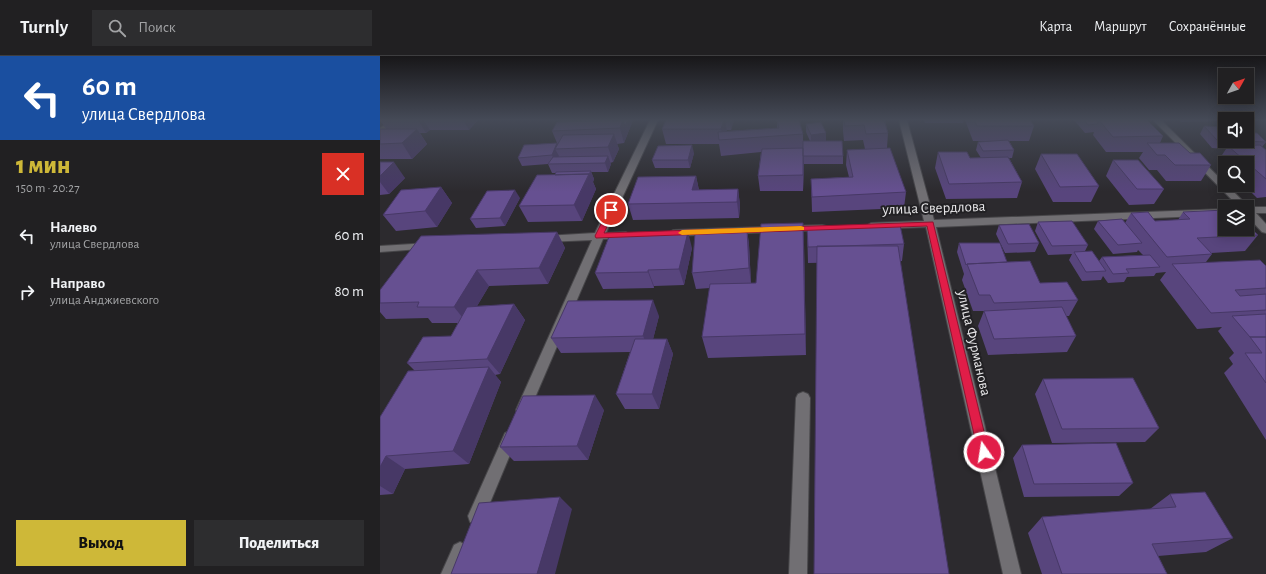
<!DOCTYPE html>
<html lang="ru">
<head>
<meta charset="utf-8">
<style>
  body { margin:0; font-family:"Alegreya Sans",sans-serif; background:#2d2d2f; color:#f1f3f6; height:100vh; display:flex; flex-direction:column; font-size:15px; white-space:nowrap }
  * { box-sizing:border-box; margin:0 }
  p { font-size:13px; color:#a2a3a5 }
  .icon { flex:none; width:22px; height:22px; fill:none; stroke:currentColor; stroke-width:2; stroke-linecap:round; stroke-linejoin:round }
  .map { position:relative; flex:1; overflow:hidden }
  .details { display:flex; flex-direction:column; background:#212022; width:380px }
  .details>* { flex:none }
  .top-card { background:#1a4fa0; color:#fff; overflow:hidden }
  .needle { width:26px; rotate:50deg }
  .buttons { position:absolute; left:838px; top:12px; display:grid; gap:8px }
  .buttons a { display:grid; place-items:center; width:36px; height:36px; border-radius:0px; background:#212022; box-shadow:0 2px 10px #0003,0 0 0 1px #3e3e40; font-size:20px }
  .pin { position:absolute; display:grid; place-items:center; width:34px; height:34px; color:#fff; margin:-17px; border:2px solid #fff; border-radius:50%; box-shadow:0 1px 4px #0007 }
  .me { position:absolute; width:44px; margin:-22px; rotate:347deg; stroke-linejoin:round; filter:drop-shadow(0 0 3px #0008) }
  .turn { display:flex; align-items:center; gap:14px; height:84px; padding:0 16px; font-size:18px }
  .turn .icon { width:52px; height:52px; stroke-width:2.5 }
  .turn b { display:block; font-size:28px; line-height:34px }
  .round { display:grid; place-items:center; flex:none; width:42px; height:42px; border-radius:0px; background:#2d2d2f }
  .overview { display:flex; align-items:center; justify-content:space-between; height:68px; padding:0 16px }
  h1 { font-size:24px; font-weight:800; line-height:30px; color:#ceb838 }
  .action { display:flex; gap:8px; margin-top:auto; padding:8px 16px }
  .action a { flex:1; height:46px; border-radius:0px; background:#ceb838; color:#111; font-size:16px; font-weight:800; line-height:46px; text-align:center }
  .action a+a { background:#2d2d2f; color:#f1f3f6 }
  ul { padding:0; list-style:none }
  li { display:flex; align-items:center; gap:12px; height:56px; padding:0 16px }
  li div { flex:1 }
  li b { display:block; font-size:15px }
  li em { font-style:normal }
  header { display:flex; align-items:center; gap:24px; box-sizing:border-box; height:56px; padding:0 20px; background:#212022; border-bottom:1px solid #3e3e40 }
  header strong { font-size:19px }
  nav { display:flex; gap:22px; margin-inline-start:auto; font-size:14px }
  .search { width:280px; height:36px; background:#2d2d2f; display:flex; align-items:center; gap:10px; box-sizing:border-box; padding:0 14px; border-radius:0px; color:#a2a3a5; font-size:15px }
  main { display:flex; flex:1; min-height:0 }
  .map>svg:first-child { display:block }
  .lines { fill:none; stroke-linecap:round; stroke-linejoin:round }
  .lane-casing { stroke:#474649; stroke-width:2 }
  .street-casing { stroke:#474649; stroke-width:2 }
  .secondary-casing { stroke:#474649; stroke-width:2 }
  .lane { fill:#716f73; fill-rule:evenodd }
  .street { fill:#716f73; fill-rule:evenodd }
  .secondary { fill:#716f73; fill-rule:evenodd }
  .wall { fill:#58457d }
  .shaded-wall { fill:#473866 }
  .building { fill:#665091; stroke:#473866 }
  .route { fill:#e11d48; stroke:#92132f }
  .slow { fill:#f59e0b }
  .labels { text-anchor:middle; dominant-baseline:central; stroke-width:4; stroke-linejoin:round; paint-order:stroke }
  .street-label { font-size:15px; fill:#e8e7e9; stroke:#222124 }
</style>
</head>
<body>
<header>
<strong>Turnly</strong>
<div class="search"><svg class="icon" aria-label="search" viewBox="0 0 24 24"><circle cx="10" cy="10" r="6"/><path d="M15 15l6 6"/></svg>Поиск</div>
<nav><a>Карта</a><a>Маршрут</a><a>Сохранённые</a></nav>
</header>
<main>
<section class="details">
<div class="top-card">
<div class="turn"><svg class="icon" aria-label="left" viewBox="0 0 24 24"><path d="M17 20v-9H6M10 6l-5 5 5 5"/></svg><div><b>60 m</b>улица Свердлова</div></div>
</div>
<div class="overview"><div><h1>1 мин</h1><p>150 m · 20:27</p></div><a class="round" style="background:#d93025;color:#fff"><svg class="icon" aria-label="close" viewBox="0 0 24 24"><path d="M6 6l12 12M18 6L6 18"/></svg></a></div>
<ul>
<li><svg class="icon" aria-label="left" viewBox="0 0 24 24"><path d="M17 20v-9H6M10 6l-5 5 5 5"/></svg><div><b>Налево</b><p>улица Свердлова</p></div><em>60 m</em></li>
<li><svg class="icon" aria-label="right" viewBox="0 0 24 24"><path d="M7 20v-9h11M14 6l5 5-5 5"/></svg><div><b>Направо</b><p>улица Анджиевского</p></div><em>80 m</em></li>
</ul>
<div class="action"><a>Выход</a><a>Поделиться</a></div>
</section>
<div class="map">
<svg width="886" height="518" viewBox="0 0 886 518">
  <rect width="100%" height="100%" fill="#2c2a2e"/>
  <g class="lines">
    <defs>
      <path id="lane" d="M423,336l5,2 2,4 -3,176h-18l7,-176 2,-4z"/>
      <path id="street" d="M270,64h8l-52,113 20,-1 5,3 -5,3 -23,1 -75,175 -5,2 -5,-2 -2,-4 76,-170 -47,2 -5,-3 5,-3 50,-3z
        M519,64h8l27,100 291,-11v6l-289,12 85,347h-18l-77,-347 -55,2 -5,-3 5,-3 53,-2z
        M773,64h8l88,87h17v6h-10l10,11v9l-4,-1 -15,-16v-9h-8z
        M442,169l4,1 1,2 -1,2 -153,6 -5,-3 5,-3z
        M49,187l5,3 -1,2 -53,4v-6z
        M130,375l5,2 2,5 -35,84 -6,2 -6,-2 -2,-6 37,-83z
        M80,486l6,3 3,6 -10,23h-18l13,-29z"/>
      <path id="secondary" d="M11,64h8l-19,14v-6z"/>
    </defs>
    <use href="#lane" class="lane-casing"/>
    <use href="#street" class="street-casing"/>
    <use href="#secondary" class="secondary-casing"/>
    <use href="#lane" class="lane"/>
    <use href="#street" class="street"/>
    <use href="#secondary" class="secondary"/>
  </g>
  <path class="wall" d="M0,64h98l-9,10h-39l-4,3h-6l7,11 -15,15h-32v-30h6z
    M202,64h51l-9,23 -7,1 2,5 -6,13 -3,1 1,1 -3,8h-17l3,7 -1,3 3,7 -14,32 -54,1 -9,-16 36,-31 1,-2h-4l-4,-9 -26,2 -4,-8 39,-15 -5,-12 29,-10z
    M286,64h68l-3,10h-4v1l50,-3v-8h22l4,14v7h7l-4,-9v-8l37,32v8h-39v-1l-1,28h-43l-2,-15 3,-24 -40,4 -2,-12h-53l-4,-15z
    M463,64h48h-6l3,13 -1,15 19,44 -2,16 -92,4 -1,-33 38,-2 -3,-12 1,-15 18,-1 -2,-9 -19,1 -1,-10z
    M544,64h40l-1,3h-38z
    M585,64h65l4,6 -5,15h-20l5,9 -2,8h-3l13,24 -5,16 -71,1 -11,-31 3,-16 32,6h11l-5,-8 2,-8 15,-1h-20z
    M694,64h30l59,16 -3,7 30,10 21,12 -10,16h-35l-9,-11h-8l-10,-12 4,-6h-37l-13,-17 1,-3 -9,1z
    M799,64h46v7l-7,-6 -37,1z
    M867,64h5l-5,7z
    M824,70l21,1v14l41,1 -4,5 4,3v47l-9,1 -13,-13h3v-22h-22v4l-7,-6 8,-12 -14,-1 -12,-14z
    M314,97l-4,15h-35l-3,-8z
    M661,98l58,32 -8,16h-38l-18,-33z
    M733,104l51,29 -10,15 -25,1 -23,-29z
    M0,106l25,16 -16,16 -9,1z
    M316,120l3,14 39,-1 2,16 -1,13 -106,2 -5,-16z
    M61,131l11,16 -15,24 -41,4 -13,-16z
    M140,142l-15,28 -29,2 -6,-9z
    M803,156l75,23 -13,16 -34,2 1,1 -6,8 60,4v174l-42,-67 9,-9 -4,-6 5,-5 -16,-22 4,-4 -25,2 -37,-49 6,-8 -10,1 -2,3 -27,1 -3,5 -16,1 -5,-7 -2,4 -19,1 -13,-21 3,-6 -24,1 -13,-24 3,-9 50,23 -3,6 14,10 3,-4 41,-2 -5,-5 -1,2 -24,2 -19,-25 4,-8 27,2 6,-10 24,8 23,-1z
    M619,169l40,18 -4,9 -30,1 -9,-19z
    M427,171l97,17 -2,17 -94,2z
    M367,173l2,16 2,38h5l48,-39 2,111 -98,3 -6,-21 8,-49 -14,1 -4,-16z
    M177,176l8,16 -17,36 -59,2 -12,20 37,-2 11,16 -25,54 -5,1 6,7 -32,82 -64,5 -12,25 -13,1v-78l35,-46 -8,-8 44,-27 7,-13h-26l-4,-5 -42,1 -6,-7v-22z
    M579,187l48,19 33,21 38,17 -9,16h-3l10,20 -9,16 -79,3 -10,-29 6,-15h-11l-11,-31 2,-6 -7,-22z
    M312,192l-8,37 -30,1v2l-51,1 -8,-16z
    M279,260l-6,23h14l6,15 -14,55h-34l-9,-15 14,-42 -69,1 -10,-15z
    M663,323l116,49 -14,14 -93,1 -17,-49z
    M224,354l-16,50 -74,1 -14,-14z
    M642,389l111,38 -14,13 -95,1 -11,-39z
    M790,438l63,44 -27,14 -48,4 9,18h-125l-14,-41 14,-16 108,-8z"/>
  <path class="shaded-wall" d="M38,64h5l7,10 -4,3z
    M83,64h15l-9,10z
    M243,64h10l-9,23 -4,-15z
    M344,64h1l2,12 -4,8 -2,-11z
    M350,64h4l-3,10z
    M37,73l10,15 -15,15 -10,-16z
    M446,77v8l-15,2v-8z
    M234,78l5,15 -6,13 -5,-15z
    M177,87l3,6h-5l4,7 -4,8 -3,-9z
    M312,89l2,8 -4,15 -2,-8z
    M423,92l1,16 -1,27z
    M228,100l3,8 -3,8 -3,-9z
    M14,106l11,16 -16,16 -9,-12v-6z
    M211,115l3,8 -1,3 3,7 -14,32 -8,-16z
    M316,120l3,15 -7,-1z
    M61,131l11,16 -15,24 -12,-16z
    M358,133l2,16 -1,13 -2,-16z
    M135,134l5,8 -15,28 -5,-8z
    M423,167l1,21 2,111 -1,-21z
    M367,173l2,16 2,39 -2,-16z
    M177,176l8,16 -17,36 -9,-16z
    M308,176l4,16 -8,37 -5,-16z
    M97,214l12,16 -22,37 -13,-16z
    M268,214l6,16v2l-6,-16z
    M273,244l6,16 -9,35 -7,-15z
    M134,248l11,16 -25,54 -13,-15z
    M287,283l6,15 -14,55 -7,-15z
    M109,311l12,15 -32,82 -16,-13z
    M215,339l9,15 -16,50 -11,-14z
    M6,400l19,13 -12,25 -13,-8v-19z
    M180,441l12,12 -17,65h-18z"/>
  <path class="building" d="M202,64h39l-40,1z
    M243,64l-3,8 -68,3 5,-9z
    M243,64h5l-3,6z
    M286,64h58l-3,9h-59z
    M397,64h22l4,14 -84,6 -1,-8 61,-4z
    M464,64h40l4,13 -22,1 -2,-9 -19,1z
    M594,64h56l4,6h-57z
    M704,64h21h-6l-2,4 -9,1z
    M719,64h48l16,16 -50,1z
    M441,66l5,11 -15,2 -5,-11z
    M824,70l21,1v13h-8z
    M0,73h37l-15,14 -22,1z
    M867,77h10l9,9 -25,-1h6z
    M234,78l-6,13 -53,2 8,-14z
    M628,84l6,10 -31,1 -5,-9z
    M423,85h39l1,15h-40z
    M177,87l-5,12 -34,3 6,-13z
    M767,87h32l11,10h10l11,12h-36l-10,-10h-8z
    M312,89l-4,15h-36l6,-14z
    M880,89l6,5v29l-38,-33z
    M423,92v27l-45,1 4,-27z
    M510,92l16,44 -94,5 -1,-18 42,-2 -6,-27z
    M558,96h29l3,6 38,-1 14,25 -73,2z
    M661,98h36l22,32 -39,1z
    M228,100l-3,7 -57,1 5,-7z
    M733,104h25l26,29h-27z
    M0,106h14l-14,14z
    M211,115l-2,3 -34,1 1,-3z
    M209,118l-15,31 -55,1 18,-31z
    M316,120l-4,14 46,-1 -1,13 -109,2 10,-27z
    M61,131l-16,24 -42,4 18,-25z
    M135,134l-15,28 -30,1 17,-28z
    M845,154v19h22v-5l11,11 -61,3 15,16 -45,3 -36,-44 17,-1 7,9 35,-2 -7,-7z
    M742,163l20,24 -24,2 -20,-24z
    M692,165l16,24 -36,1 -14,-24z
    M423,167l2,111 -103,3 8,-53 46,-1 5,-59z
    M649,168l10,19 -31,1 -9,-19z
    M520,169l4,19 -96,3 -1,-20z
    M367,173l2,39 -57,5 3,-40z
    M177,176l-18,36 -62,2 -23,37h-37l2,-5 -39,1v-13l41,-54z
    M308,176l-9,37 -31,1v2l-53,1 15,-39z
    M579,187h41l7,19 -40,2 -1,1z
    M437,190h81l51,328h-135z
    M712,195l14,20 -20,1 -12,-20z
    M770,199l10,12 -34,2 3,4 -16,1 -11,-17z
    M880,204l6,6v22l-31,2 5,6 26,-2v16l-55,3 -39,-49z
    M650,205l10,22 27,-1 11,18 -84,3 -4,-8h-11l-12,-31z
    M273,244l-10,36 -92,2 17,-37z
    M134,248l-27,55 -80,4 16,-26 28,-1 16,-29z
    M682,251l14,29 -82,3 -10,-28z
    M886,258v23h-16l-18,-21z
    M870,281h16v46l-21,-30h17z
    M255,283h32l-15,55h-36z
    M109,311l-36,84 -67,5 -6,11v-50l28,-46z
    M753,322l26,50 -97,1 -19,-50z
    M215,339l-18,51 -77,1 23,-51z
    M736,387l17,40 -99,1 -12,-39z
    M825,436l28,46 -81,6 15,30h-105l-20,-57 134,-10 -6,-13z
    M180,441l-23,77h-86l28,-71z"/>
  <linearGradient id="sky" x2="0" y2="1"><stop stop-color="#181719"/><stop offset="0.47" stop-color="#454a57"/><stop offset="1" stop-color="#454a57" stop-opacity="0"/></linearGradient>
  <rect width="886" height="136" fill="url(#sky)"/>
  <path class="route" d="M229,152h2l4,2 -11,23 329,-11 56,230 -1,4 -4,1 -4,-1 -2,-4 -51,-226 -331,12 -1,-2z"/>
  <path class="slow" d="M421,170l3,1v3l-122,5 -4,-2 4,-3z"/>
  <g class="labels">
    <g class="street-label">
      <text transform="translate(554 152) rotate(-2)">улица Свердлова</text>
      <text transform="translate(594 287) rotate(77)">улица Фурманова</text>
    </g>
  </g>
</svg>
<div class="buttons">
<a><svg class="needle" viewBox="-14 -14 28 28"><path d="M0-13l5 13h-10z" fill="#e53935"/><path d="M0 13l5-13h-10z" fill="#a2a3a5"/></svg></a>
<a><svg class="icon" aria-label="sound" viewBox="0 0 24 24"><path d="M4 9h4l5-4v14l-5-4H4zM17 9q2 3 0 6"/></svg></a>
<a><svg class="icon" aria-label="search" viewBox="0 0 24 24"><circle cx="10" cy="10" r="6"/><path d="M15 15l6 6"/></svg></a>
<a><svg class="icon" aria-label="layers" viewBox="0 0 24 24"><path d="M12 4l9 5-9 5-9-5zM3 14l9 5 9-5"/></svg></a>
</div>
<div class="pin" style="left:231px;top:154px;background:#d93025"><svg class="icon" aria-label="arrive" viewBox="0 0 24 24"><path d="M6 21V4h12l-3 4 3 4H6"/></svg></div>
<svg class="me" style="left:604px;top:396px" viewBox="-20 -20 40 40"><circle r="17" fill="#e11d48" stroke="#fff" stroke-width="3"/><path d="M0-11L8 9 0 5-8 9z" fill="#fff"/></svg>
</div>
</main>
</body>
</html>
